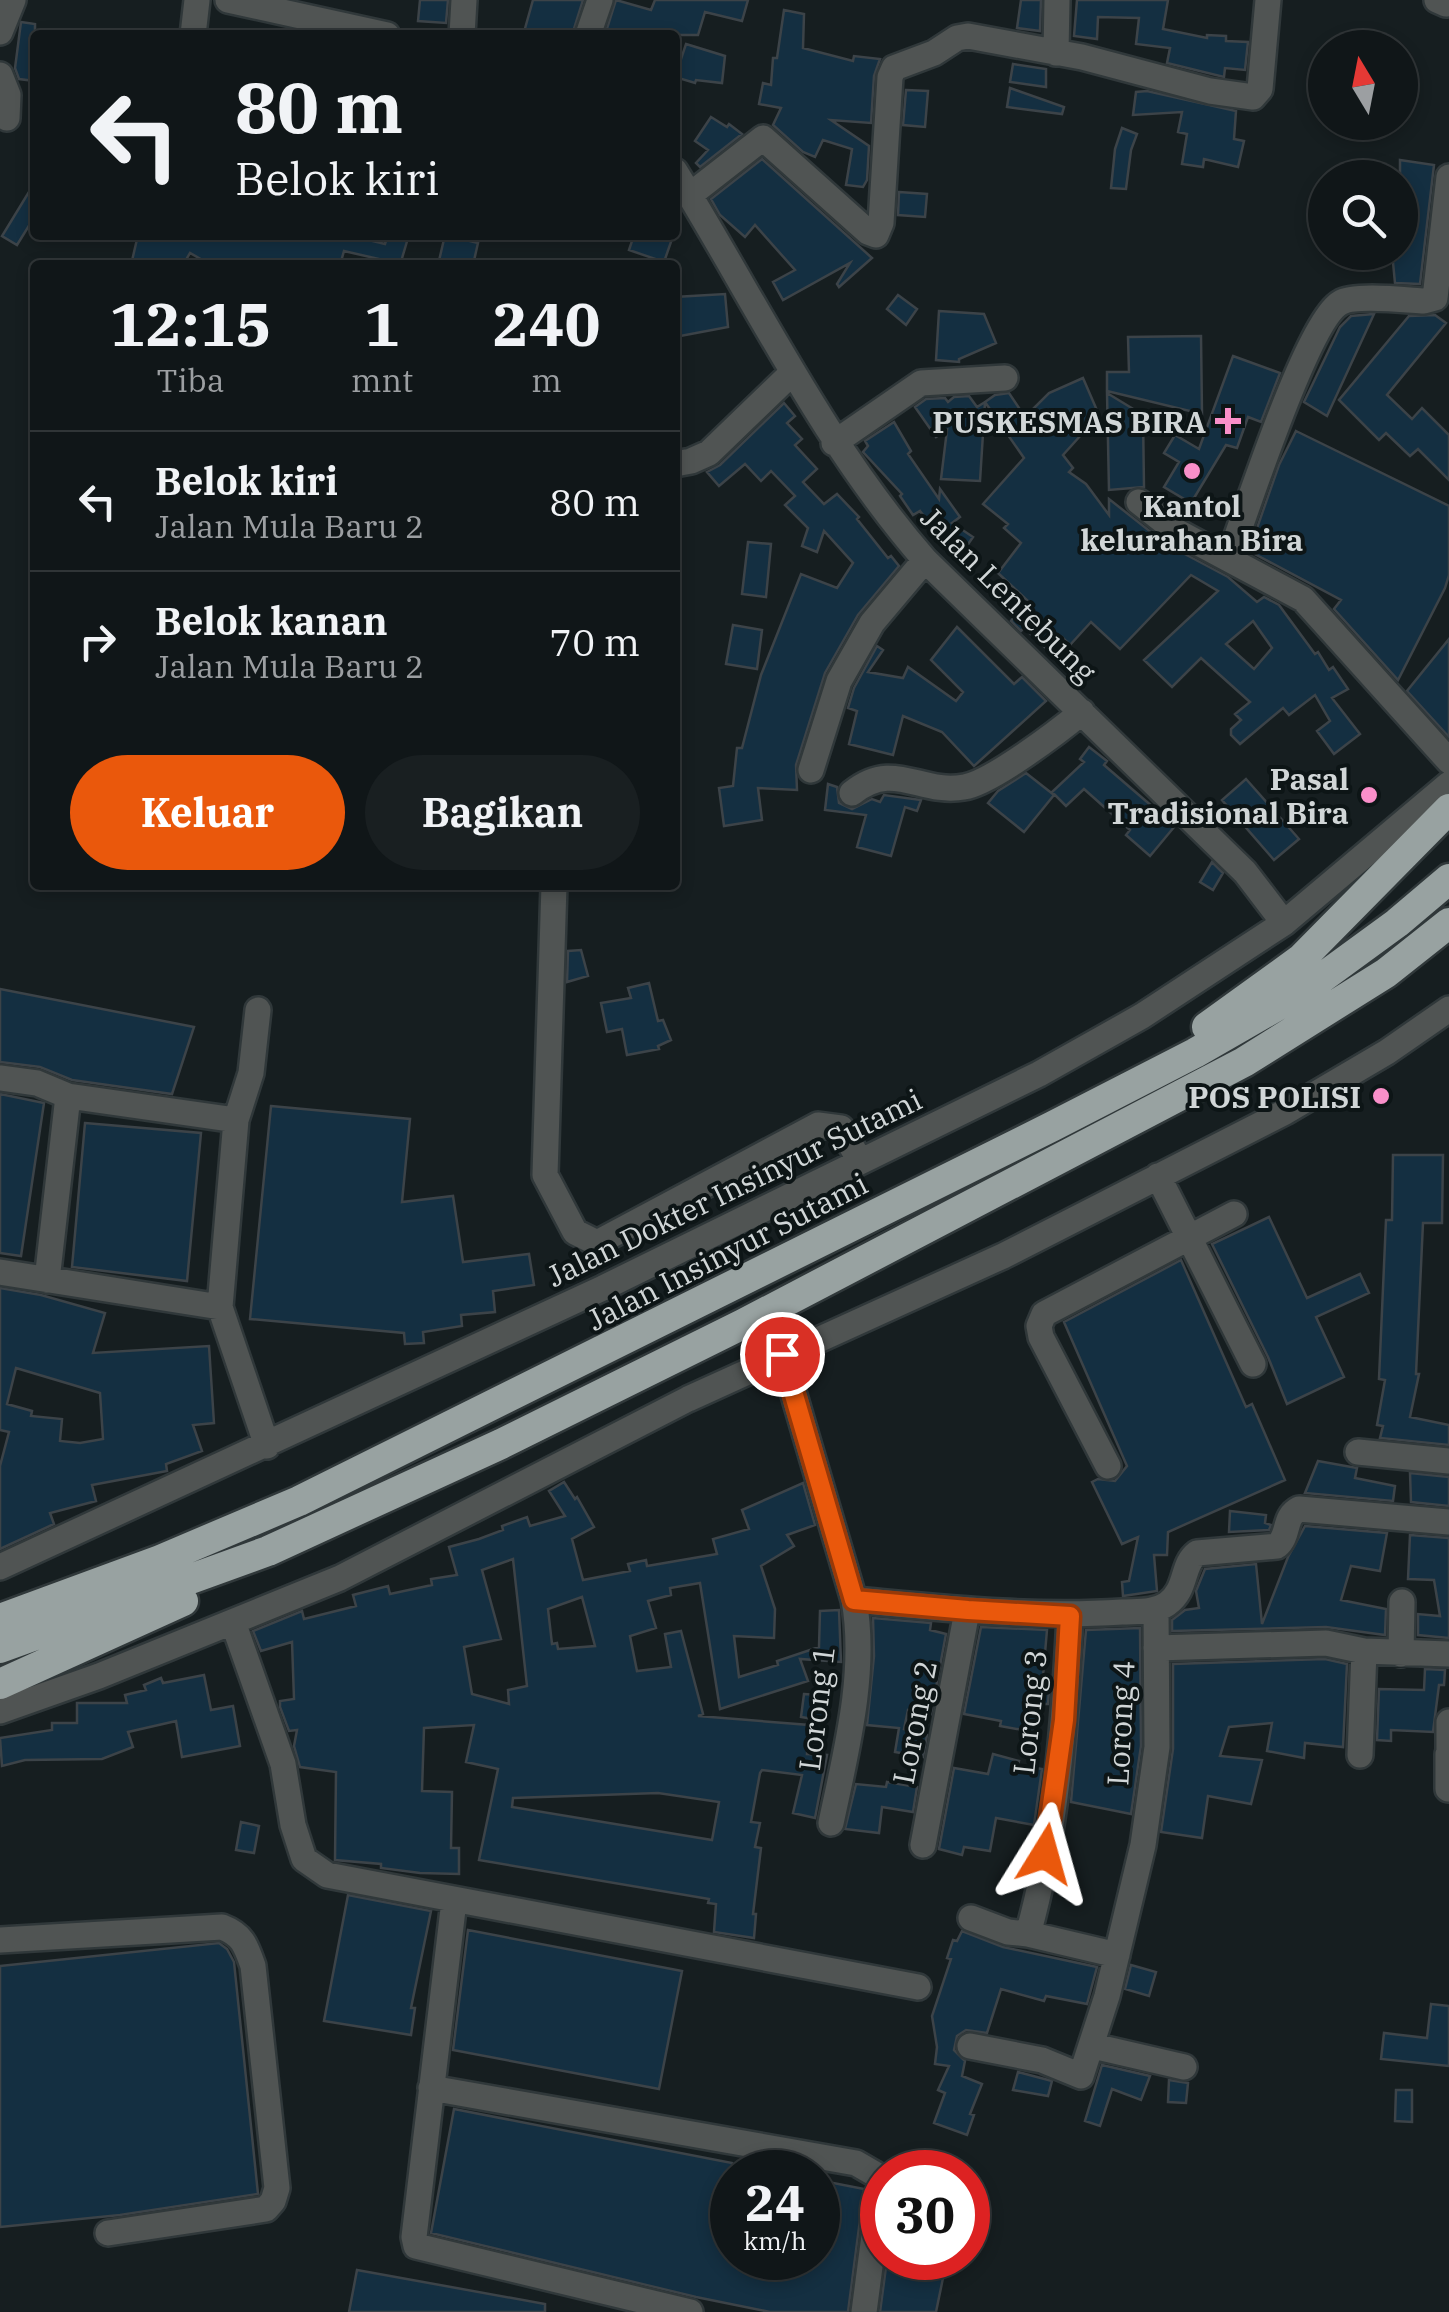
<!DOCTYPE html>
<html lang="id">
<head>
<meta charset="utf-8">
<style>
  body { margin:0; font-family:"IBM Plex Serif",serif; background:#191f21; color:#f1f3f6; height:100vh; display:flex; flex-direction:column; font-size:38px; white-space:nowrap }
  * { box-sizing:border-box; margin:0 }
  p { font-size:32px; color:#9c9fa2 }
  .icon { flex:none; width:55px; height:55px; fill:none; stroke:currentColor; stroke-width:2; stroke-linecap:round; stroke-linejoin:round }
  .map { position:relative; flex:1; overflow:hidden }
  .sheet { position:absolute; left:30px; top:260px; width:650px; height:630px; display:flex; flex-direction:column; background:#101618; border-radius:10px; box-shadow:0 5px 15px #0003,0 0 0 2px #303537 }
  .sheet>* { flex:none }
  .guide { position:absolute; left:30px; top:30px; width:650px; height:210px; border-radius:10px; box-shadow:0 5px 15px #0003,0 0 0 2px #303537; background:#101618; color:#f1f3f6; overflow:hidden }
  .needle { width:65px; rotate:350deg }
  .buttons { position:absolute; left:1308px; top:30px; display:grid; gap:20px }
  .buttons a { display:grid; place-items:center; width:110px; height:110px; border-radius:50%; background:#101618; box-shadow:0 5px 15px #0003,0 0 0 2px #303537; font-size:50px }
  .speed { position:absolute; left:710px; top:2150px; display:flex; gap:20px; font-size:50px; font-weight:700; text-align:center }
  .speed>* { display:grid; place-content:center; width:130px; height:130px; border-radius:50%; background:#101618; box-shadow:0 5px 15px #0003,0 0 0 2px #303537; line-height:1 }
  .speed small { font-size:25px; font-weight:400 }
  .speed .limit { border:15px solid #d22; background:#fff; color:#111 }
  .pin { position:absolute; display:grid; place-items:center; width:85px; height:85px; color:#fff; margin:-42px; border:5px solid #fff; border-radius:50%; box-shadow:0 2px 10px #0007 }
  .me { position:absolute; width:110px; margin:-55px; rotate:8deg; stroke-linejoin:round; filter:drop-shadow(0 0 8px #0008) }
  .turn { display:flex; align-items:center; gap:35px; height:210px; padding:0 40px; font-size:45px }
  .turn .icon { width:130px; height:130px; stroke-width:2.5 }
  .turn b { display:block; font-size:70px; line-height:85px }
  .eta { display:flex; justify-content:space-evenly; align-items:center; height:170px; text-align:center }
  .eta b { font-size:60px; font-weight:800; line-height:70px }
  .primary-button { display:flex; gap:20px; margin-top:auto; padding:20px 40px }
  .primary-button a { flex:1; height:115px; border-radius:60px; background:#ea580c; color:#fff; font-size:40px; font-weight:800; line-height:115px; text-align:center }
  .primary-button a+a { background:#191f21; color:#f1f3f6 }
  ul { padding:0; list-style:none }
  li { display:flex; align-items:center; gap:30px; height:140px; padding:0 40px; border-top:2px solid #303537 }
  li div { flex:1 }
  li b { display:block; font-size:38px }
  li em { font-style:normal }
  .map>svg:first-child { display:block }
  .building { fill:#142f41; stroke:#3c4348; stroke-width:2.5; fill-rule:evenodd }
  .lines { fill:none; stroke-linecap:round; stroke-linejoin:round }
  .minor-casing { stroke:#30383a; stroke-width:30 }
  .highway-casing { stroke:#30383a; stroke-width:35 }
  .minor { stroke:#505453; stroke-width:25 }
  .highway { stroke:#98a2a1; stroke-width:30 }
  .route-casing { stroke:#983908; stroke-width:25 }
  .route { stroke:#ea580c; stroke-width:18 }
  .poi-dot { fill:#f98fc9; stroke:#0d1516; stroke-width:4 }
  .labels { text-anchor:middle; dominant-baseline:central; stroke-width:8; stroke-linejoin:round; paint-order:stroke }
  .poi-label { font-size:30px; font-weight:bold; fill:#d1d6d7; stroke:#0d1516; text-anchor:end }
  .street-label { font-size:30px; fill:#d1d6d7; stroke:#0d1516 }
</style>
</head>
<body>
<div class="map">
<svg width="1449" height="2312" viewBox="0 0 1449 2312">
  <rect width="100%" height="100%" fill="#161e20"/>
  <path class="building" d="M420,0h28l-2,23 -28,-2z
    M533,0h50l-11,35 -48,-3z
    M616,0l35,10 4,-10h93l-6,21 -37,-9 -7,23h-93z
    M1021,0h20l-1,31 -23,-3z
    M1077,0h91l-5,29 44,9v-3l19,1v5l22,1 -3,28 -20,-2 -1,9 -57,-14 3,-15 -34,-4 3,-26 -41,-1 -1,22 -23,-3z
    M784,10l20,4 -1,34 50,13 1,-5 26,3 -6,17 -3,47 -40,-3 38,26 -2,34 -4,7 -17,-2 6,-36 -29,-9 -8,17 -12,-5 -30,-27 8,-17 -22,-4 4,-21 8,2 2,-27h4z
    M21,22l14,2v57l-16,-2 -4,-11z
    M686,44l39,12 -3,27 -26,-3 -1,3 -20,-6z
    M1013,64l33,5v18l-36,-5z
    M1010,88l54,19 -2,7 -55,-7z
    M906,90l22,1 -3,36 -22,-2z
    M1147,91l89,20 -2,28 10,2 -6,26 -34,-8 -1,8 -21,-3 5,-30 -9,-2 4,-20 -49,3 3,-23z
    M711,117l16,10 2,-3 13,10 -42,33 -4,-4 12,-13 -13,-9z
    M1122,128l15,6 -6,16 -5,39 -15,-1 4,-39z
    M762,159l110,99 -33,29 -2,-3 13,-21 -67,37 -10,-18 22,-12 -40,-45 -10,12 -25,-22 -9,-16z
    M1400,160l34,5 -14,119 -25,-1 -3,-31h8l3,-56h-3z
    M35,182v34l-18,29 -15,-9z
    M899,192l28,2 -2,23 -27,-2z
    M138,235h210l37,9 3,-9 20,3 -8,27h-18l1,-5 -39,-9 -4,14h-119l-15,-3 -16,-9 -7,12h-52z
    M445,235l33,8 -5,22h-35z
    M634,235h35l3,4 -8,23 -35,-12z
    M725,294l3,33 -53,10v-40z
    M898,295l19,14 -11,16 -19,-16z
    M939,311l45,3 12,29 -37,16v3l-23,-2z
    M1374,314l-47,102 -23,-14 36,-75 11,-11z
    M1435,315l11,8 -59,72 25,24 10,-11 27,27v45l-31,-31 -8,7 -24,-23 -7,7 -40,-40 70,-84z
    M1201,336l1,78 -95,-23v-19h22l-1,-35z
    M1233,356l47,17 -19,49 -13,-5 -11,31 -11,-3 -35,58 -27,-16 15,-25 -15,-9 11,-18 24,14z
    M1083,378l16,37 -36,40 10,13 -4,4 17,12 23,31v-16l57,45 62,33 29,25 7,-5 15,8 36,49 3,-2 11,18 4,-3 15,22 -16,9 28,36 -26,20 -17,-23 13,-10 -15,-26 -26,20 -6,-7 -43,36 -9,-9v-6l10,-9 -6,-6 15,-12 -49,-44 -29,29 -28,-27 74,-69 -27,-16 -71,74 -29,-27 -21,23 -8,-8 -14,13 -24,-22 -3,3 -10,-10 17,-20 -30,-28 23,-30 -17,-15 4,-4 -25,-20 41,-46 -39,-56 10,-7 14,-2 16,24 24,-24zM1253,621l19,27 -18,21 -28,-25z
    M1107,393l36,22 1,72 -35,3z
    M969,396l8,11 8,-5 -5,79 -39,-2 6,-49 -11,7 -21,-30 11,-8 19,-1 3,4 6,-5z
    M784,403l11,13 -8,7 15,16 -7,6 22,24 -14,13 21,22 13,-10 22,23 -2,2 31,39 3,-2 8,10 -41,49 -33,58 -29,92 1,25 -39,-2 4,32 -38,6 -5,-38 14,-2 4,-38h5l19,-73 40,-101 36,14 16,-25 -29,-32 -7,21 -15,-6 6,-18 -23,-23 10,-9 -24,-25 -10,10 -16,-17 -26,22 -12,-14 13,-7z
    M894,422l17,29 -3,3 31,45 1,-10 20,28 -8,6 21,14 -11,16 -25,-19 -3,2 1,-5 -15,-20 -7,4 -13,-19 2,-2 -39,-42 5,-6 -3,-5z
    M1296,431l153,75v69l-4,13 -47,92 -64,-71 7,-9 -92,-49 30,-86z
    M748,542l23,2 -5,53 -24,-3z
    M733,625l29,5 -5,39 -31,-5z
    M957,627l57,57 8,-7 24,24 -72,65 -32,-34 -39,-16 -10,39 -44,-11 8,-33 -9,-3 6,-20 23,-42 6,4 -15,22 35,6 5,-11 48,34 7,-9 -32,-32z
    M1449,639v98l-42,-46z
    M1089,747l18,14 -3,4 71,61 -25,30 -24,-21 4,-5 -46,-41 -18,17 -14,-14 32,-30 -4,-3z
    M1026,773l28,22 -30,37 -36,-29 10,-12z
    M1246,779l53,60 -25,21 -52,-60z
    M828,784l9,3 2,16 13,6 20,-10 8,3 4,-7 37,5 -4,11 -12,-4 -14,49 -34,-9 9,-32 -41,-5z
    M1212,862l11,11 -10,17 -13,-8z
    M581,950l7,26 -21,6 1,-31z
    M649,983l9,38 5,-1 8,20 -13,6 1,3 -32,6 -5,-26 -15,3 -6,-29 30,-5 -3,-10z
    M0,989l194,38 -22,67 -100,-14 -32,-13 -40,-5z
    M0,1094l44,9 -23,153 -21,-3z
    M271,1106l139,13 -8,83 51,-6 10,66 66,-8 5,31 -41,6 2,21 -34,3 1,11 -39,6 1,11 -19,1 -1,-11 -154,-14z
    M85,1123l116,10 -14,148 -115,-14z
    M1393,1155h50l-1,68h-19l-7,151h3l-9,43 39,8v20l-69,-7 3,-12 -6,-1 8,-45 -6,-1 7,-159h6z
    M1269,1217l38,81 53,-24 9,19 -53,24 28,60 -57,27 -19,-47 -56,-113z
    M1181,1260l65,147 6,-3 33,76 -117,52 -1,23h-13l3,36 -34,5 -1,-14 7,-1 9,-44 -16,7 -30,-62 6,-3 17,2 12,-15 -63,-144z
    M0,1288l41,7 64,18 -12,40 116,-7 5,77 -21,2 9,26 -36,13 1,7 -75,14 4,16 -46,12 4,11 -54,25v-83l9,-34 -9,-2zM16,1368l84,25 3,46 -23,4 -20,-2 2,-22 -31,-3 1,-5 -25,-7z
    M1318,1461l39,7 -2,10 40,8 -2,15 -88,-8z
    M1410,1473l39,4v29l-38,-4z
    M564,1482l11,17 2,-2 17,30 -22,12 11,41 47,-9 -2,-7 18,-4 1,6 70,-12 -4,-15 36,-10 -7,-19 61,-27 12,42 -28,10 7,11 -33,20 14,43 -1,29 -40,-2 5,41 39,-12 -1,-4 42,-14 1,-36 19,-1 2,52 -41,-3 8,22 -88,28 -20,-126 -30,5 1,7 -23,6 8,27 -26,8 7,35 34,-4 -6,-33 16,-3 22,83 -5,2 111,9 -2,29 20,1 -12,63 -22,-5 9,-38 -40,-5 -2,3 -9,49 9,1 -5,24 6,1 -8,66h3l-2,24 -40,-6 2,-28 -8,-1 1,-4 -230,-39 19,-91 -32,-7 8,-37 -50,3 -2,63 30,1 -1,56h8v26l-39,-1 -39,-5v-4l-46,-4 1,-88 -36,-5 -6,-21 3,-16 -8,1 -9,-24v-6l14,-2 -2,-57 -31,9 -8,-20 49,-20 2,8 52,-13 -3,-11 35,-9 2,8 42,-9 -1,-6 26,-4 -8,-28 30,-8 24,-9 -1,-4 25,-9 3,9 35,-10 -16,-25zM513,1559l14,127 -19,4 1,14 -37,-10 -8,-47 37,-8 -19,-69zM582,1597l13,49 -37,3 -1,-6 -5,1 -4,-35zM658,1793l61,9 -7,38 -200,-33 1,-9z
    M1230,1511l36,4 -1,8 6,2 -2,5 -40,2z
    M1305,1526l82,7 -7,38 -29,-5 -10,34 45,9 -1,26 -59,-8 -154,4v-11l13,-10 14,-2 -3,-17 9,-22 51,-5 6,60 26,-67z
    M1410,1535l39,3v100l-31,-3v-21l22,2 -6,-36 -26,-1z
    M873,1618l58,5 -1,7 16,4 -15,80 -23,-4 -4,19 23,6 -4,22 -28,-5 4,-24 -32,-3 7,-69z
    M981,1627l66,3 -4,46h7l-2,28h-9l-5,28 -34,-6 1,-5 -37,-7z
    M1140,1628l1,118 -10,68 -60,-12 15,-172z
    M1325,1659l22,5 -4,83 -38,-4 -1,15 -37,-7 5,-28 -43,4 -9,29 42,4 -11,44 -43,-8 -6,42 -41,-6 12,-83v-85z
    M1425,1669l20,1 -1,15h-5l-6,47 -42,-2v11l-14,-1 2,-51 45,1z
    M204,1675l7,35 22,-4 7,40 -58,11 -6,-36 -48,11 5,15 -31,12 -77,1 -23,6 -2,-28 52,-8v-7h25v-20h50l-2,-8 21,-5 -2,-5 17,-7 2,5z
    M804,1694l26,2 -5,25 -24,-4z
    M993,1754l26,7 -1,4 24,4 -8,56 -38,-7 -6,33 -26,-4 -2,8 -23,-6 15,-81 34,6z
    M887,1782l30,5 -4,25 -31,-5 -3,26 -34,-4 11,-45 30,3z
    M241,1822l18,4 -5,27 -18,-3z
    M348,1895l83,16 -20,97h4l-4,27 -87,-14z
    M468,1930l214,41 -23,118 -206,-39z
    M962,1931l41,16 94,20 -10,37 -41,-8 -2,5 -43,-12 -14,44 -21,-3 -9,6 -3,14 11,11 -3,15 20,8 -12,30 4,1 -7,20 -33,-12 11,-30 -7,-3 11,-24 -14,-2 2,-17 -5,-31 19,-57 -4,-1 6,-18 4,1z
    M219,1943l8,6 7,13 24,232 -138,21 -120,12v-261z
    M1131,1965l25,7 -7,24 -24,-7z
    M1431,2004l18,2v60l-68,-7 3,-26 43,5z
    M1102,2065l48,11 -9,24 -29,-11 -12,37 -15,-5z
    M1018,2072l34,9 -4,15 -35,-6z
    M1169,2080l19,3 -2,20 -18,-1z
    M1396,2090h16v32l-17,-1z
    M454,2109l278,54v95h86v-78l46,9 -16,123h-78l-74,-15 -265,-64z
    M886,2267l57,11 -7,34h-56z
    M357,2270l188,34v8h-196z"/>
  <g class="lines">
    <defs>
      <path id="minor" d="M228,0l159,35
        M1437,0l9,4
        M0,32l13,-32
        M193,35l4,-35
        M462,35l2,-35
        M588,35l12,-35
        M1056,53l1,-53
        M0,75l8,20 -1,23
        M675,171c81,131 148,272 250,389l320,312 39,51
        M690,195l73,-57 105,94 8,3 5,-12 9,-146 4,-9 40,-15 23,-15 11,-2 114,21 128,34 43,6 7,-8 8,-89
        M834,443l87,-60 84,-5
        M675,464l16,-3 18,-8 84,-81
        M1139,502l37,29 127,68 146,162
        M1229,558c17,-45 78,-236 111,-255 14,-9 66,-3 84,-2l11,-3 14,-121
        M811,770l28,-89 33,-58 53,-63
        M852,793c42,-34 68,2 112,-6 27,-4 95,-56 118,-75
        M554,885l-9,290 30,57 22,11 221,-118 23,3 19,33
        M0,1078l37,5 31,13 168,24 15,-47 7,-63
        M1158,1176l95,188
        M0,1272l220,35 47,139
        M47,1280l21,-184
        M220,1307l16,-187
        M782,1354l72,246c89,8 178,18 268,12 15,-1 32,1 45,-8 21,-15 14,-39 30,-51l80,-7c13,-11 6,-29 22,-37l150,13
        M1358,1452l91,9
        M1108,1466l-67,-129 -2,-11 5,-12 190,-100
        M0,1567l603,-279 436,-214 103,-58 142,-93 165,-139
        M233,1622l50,142 10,61 11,34 23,16 591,112
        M1156,1648l170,-5 38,8 85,3
        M1401,1654l1,-52
        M0,1711l99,-35 241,-98 348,-179 315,-143 282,-144 102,-60 62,-43
        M1449,1722v32
        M1360,1755l4,-104
        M1448,1789v-35
        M831,1823c15,-71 36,-151 23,-223
        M923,1845l44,-234
        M454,1901l-40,336 2,9 274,66
        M971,1918l37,14 20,2c28,-99 37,-216 42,-318
        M1028,1934l89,21
        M0,1940l222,-13c21,8 24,19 31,39l24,222 -4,13 -7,8 -158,24
        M970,2046l72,14 39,16 26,-80 36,-151 14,-98 -1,-137
        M1093,2046l91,21
        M431,2088l425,75 19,11 6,9 -17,129"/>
      <path id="highway" d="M1207,1027l94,-68 148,-150
        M0,1619l160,-59 139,-59 754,-375 142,-73 113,-65 89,-65 52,-44
        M0,1648l268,-97 233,-107 242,-120 501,-262 142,-89 63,-50
        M0,1684l183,-83"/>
    </defs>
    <use href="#minor" class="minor-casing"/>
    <use href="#highway" class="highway-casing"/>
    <use href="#minor" class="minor"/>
    <use href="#highway" class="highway"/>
  </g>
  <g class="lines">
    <defs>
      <path id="route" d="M782,1354l72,246 114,10 102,6 -6,104 -19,134"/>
    </defs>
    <use href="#route" class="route-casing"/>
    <use href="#route" class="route"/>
  </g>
  <g class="poi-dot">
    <path d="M1223 406h10v10h10v10h-10v10h-10v-10h-10v-10h10z"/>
    <circle cx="1192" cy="471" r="10"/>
    <circle cx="1369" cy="795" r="10"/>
    <circle cx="1381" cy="1096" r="10"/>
  </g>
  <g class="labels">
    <g class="poi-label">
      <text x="1206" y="421">PUSKESMAS BIRA</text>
      <text x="1192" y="505" text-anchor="middle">Kantol<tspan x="1192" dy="34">kelurahan Bira</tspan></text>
      <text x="1349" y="778">Pasal<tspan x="1349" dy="34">Tradisional Bira</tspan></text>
      <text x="1361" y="1096">POS POLISI</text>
    </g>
    <g class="street-label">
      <text transform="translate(1009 594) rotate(45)">Jalan Lentebung</text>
      <text transform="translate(734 1187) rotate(-26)">Jalan Dokter Insinyur Sutami</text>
      <text transform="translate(727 1251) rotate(-27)">Jalan Insinyur Sutami</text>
      <text transform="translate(816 1708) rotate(-83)">Lorong 1</text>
      <text transform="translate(1029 1712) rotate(-84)">Lorong 3</text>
      <text transform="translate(914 1722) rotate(-79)">Lorong 2</text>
      <text transform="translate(1120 1723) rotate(-87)">Lorong 4</text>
    </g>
  </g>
</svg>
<div class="buttons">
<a><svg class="needle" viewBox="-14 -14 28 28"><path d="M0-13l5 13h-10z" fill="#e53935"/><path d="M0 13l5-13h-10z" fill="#9c9fa2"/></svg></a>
<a><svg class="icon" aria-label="search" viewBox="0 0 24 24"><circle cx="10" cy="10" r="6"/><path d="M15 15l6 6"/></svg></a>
</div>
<div class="speed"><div>24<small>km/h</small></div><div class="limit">30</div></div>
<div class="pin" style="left:782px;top:1354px;background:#d93025"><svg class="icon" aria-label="arrive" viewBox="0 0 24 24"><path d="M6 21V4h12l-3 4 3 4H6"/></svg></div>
<svg class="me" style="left:1045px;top:1854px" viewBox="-20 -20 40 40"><path d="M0-17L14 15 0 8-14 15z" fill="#ea580c" stroke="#fff" stroke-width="4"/></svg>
<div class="guide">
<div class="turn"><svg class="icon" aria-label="left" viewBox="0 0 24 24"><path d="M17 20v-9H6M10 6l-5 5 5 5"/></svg><div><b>80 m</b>Belok kiri</div></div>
</div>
<section class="sheet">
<div class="eta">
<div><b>12:15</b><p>Tiba</p></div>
<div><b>1</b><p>mnt</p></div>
<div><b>240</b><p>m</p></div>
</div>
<ul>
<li><svg class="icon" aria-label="left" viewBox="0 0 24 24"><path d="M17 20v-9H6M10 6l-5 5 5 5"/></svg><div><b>Belok kiri</b><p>Jalan Mula Baru 2</p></div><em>80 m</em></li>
<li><svg class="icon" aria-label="right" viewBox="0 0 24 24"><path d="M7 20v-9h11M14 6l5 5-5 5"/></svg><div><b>Belok kanan</b><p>Jalan Mula Baru 2</p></div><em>70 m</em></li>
</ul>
<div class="primary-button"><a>Keluar</a><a>Bagikan</a></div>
</section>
</div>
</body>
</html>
